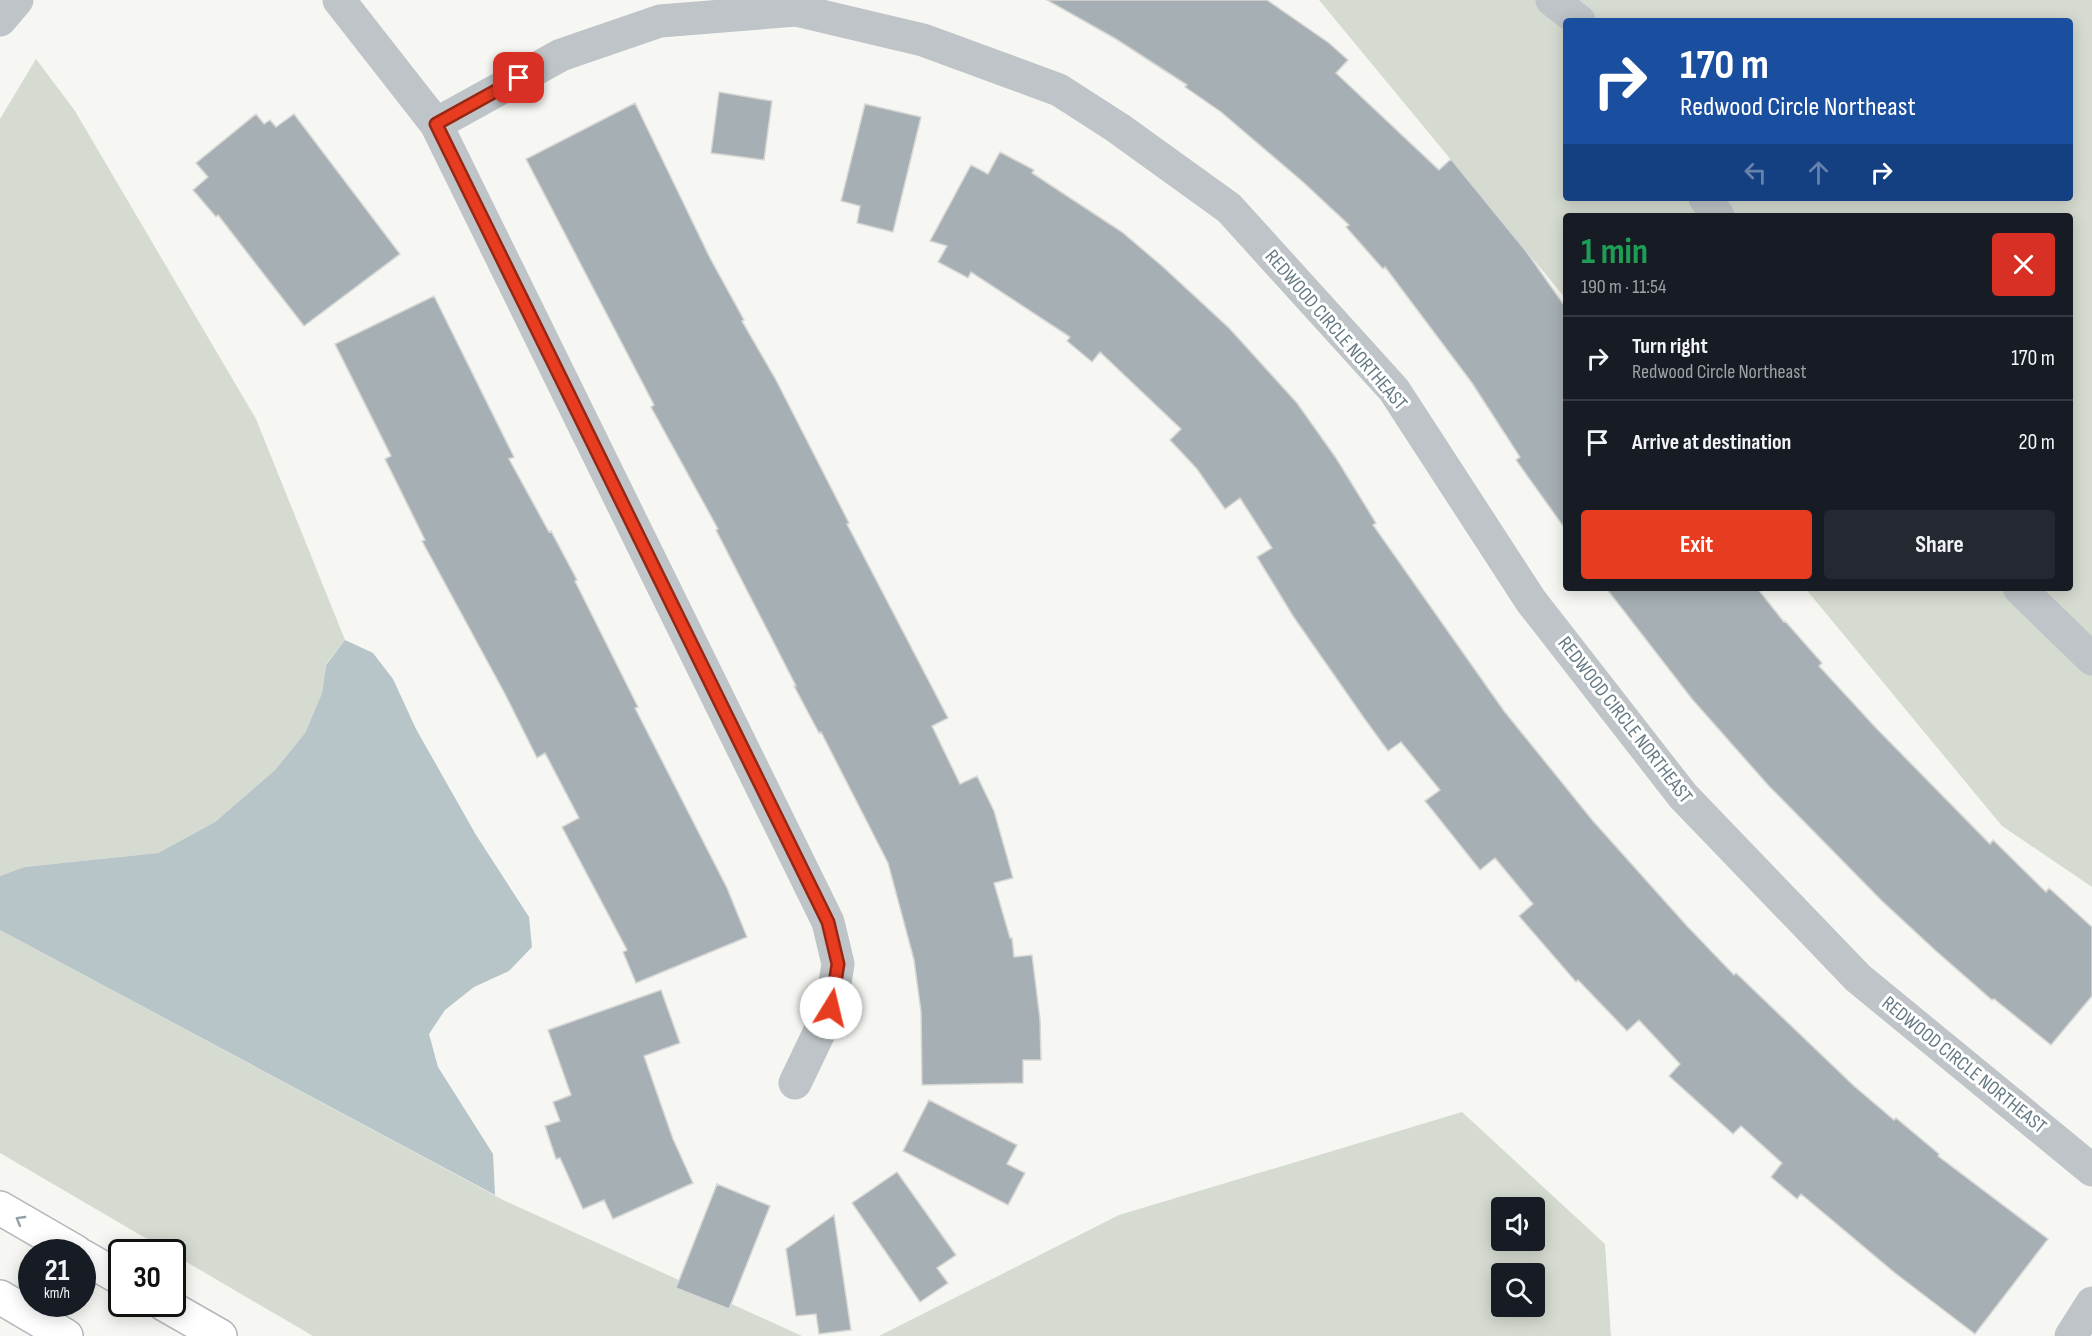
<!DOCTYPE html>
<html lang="en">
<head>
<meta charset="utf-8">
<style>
  body { margin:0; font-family:"Sofia Sans Condensed",sans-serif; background:#242831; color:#f1f3f6; height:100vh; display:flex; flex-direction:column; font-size:22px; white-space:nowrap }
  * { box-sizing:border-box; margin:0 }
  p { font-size:20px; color:#9ea1a6 }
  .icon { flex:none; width:33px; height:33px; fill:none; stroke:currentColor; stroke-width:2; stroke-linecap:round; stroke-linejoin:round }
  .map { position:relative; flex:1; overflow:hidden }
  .side { position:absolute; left:1563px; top:213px; width:510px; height:378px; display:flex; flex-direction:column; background:#171b24; border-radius:6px; box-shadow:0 3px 15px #0003 }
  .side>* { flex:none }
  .guide { position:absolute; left:1563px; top:18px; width:510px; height:183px; border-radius:6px; box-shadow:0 3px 15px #0003; background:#1a4fa0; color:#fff; overflow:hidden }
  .fabs { position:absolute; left:1491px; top:1197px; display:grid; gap:12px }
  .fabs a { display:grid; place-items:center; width:54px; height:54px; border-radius:6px; background:#171b24; box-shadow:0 3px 15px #0003; font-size:30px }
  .speed { position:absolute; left:18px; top:1239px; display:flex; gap:12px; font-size:30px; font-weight:700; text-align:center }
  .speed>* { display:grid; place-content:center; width:78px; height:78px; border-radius:50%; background:#171b24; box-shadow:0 3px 15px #0003; line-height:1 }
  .speed small { font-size:15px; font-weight:400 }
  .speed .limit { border:3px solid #111; border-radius:9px; background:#fff; color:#111 }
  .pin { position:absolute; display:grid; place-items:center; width:51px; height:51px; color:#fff; margin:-26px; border-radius:12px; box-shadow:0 3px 9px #0006 }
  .me { position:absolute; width:66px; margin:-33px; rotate:9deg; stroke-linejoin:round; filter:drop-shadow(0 0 4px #0008) }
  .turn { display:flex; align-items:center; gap:21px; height:126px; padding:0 18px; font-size:27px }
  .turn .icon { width:78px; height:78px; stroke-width:2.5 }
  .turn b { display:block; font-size:42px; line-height:51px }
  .lanes { display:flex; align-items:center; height:57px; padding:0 18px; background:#0003; justify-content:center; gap:30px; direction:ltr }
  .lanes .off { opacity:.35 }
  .round { display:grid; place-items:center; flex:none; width:63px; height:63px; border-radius:6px; background:#242831 }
  .headline { display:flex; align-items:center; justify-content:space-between; height:102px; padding:0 18px }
  h1 { font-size:36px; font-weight:700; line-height:45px; color:#1e9e55 }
  .action { display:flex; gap:12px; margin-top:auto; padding:12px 18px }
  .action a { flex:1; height:69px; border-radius:6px; background:#e83c20; color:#fff; font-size:24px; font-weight:700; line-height:69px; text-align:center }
  .action a+a { background:#242831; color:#f1f3f6 }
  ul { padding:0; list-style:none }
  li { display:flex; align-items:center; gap:18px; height:84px; padding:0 18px; border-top:2px solid #363941 }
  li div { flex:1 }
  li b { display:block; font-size:22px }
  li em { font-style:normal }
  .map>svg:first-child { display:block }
  .green { fill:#d6dbd1; fill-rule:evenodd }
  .water { fill:#b7c5c8 }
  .building { fill:#a6b0b4; stroke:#d7d7d5; stroke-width:1.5 }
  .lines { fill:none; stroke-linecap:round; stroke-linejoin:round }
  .secondary-casing { stroke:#b1b8bb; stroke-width:36 }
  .street { stroke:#bec4c7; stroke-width:33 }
  .secondary { stroke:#fff; stroke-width:33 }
  .oneway { stroke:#92a1a9 }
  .route-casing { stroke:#972715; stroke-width:15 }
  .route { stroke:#e83c20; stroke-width:10 }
  .labels { text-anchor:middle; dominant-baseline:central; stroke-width:6; stroke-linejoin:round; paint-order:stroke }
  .street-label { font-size:20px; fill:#647984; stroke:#fff }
</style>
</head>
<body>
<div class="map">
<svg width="2092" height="1336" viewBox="0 0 2092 1336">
  <rect width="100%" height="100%" fill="#f6f6f2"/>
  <path class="green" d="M1319,0h773v887l-90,-61 -197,-238h265v-372h-504v83zM1566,21h504v177h-504z
    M36,59l39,52 181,308 89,221 -19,24 -4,29 -17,40 -30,37 -60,52 -57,31 -134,14 -24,9v-757z
    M0,930l505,271 297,135h-489l-313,-183z
    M1462,1112l143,132 6,92h-732l240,-121zM1502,1208h32v32h-32zM1502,1274h32v32h-32z"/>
  <path class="water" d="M345,640l28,13 20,26 23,50 60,106 53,82 3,30 -23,24 -35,16 -29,23 -16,24 9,33 55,87 2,41 -495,-265v-54l24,-9 134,-14 57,-31 60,-52 30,-37 17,-40 4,-28z"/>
  <path class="building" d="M1047,0h220l62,43 19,17 -12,13 103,97 12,-11 75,92 40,57v222l-50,-70 4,-3 -48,-74 -87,-116 -2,2 -37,-42 3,-2 -46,-43 -82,-70 -36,-25 2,-2 -71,-46z
    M719,92l53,9 -8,59 -53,-7z
    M635,103l75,155 34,62 -2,1 34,59 73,143 -2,1 101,194 -16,8 28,58 17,-8 17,35 19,67 -19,5 16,55h2l2,19 18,-2 8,64 1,41h-18v23l-101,2 -1,-73 -7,-52 -26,-97 -67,-131 -2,1 -25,-47h2l-80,-156 2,-1 -67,-122 3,-2 -128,-246z
    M865,104l56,13 -28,115 -36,-9 3,-17 -19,-5z
    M256,114l8,10 6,-4 6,7 18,-13 106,140 -96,72 -86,-111 -2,2 -23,-27 15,-13 -12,-14z
    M1000,152l34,18 -2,3 90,59 40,34 67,62 68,75 39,55 40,65 -3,2 131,186 89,110 94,105 47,49 2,-2 118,113 40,34 2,-2 43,36 -1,2 110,83 -73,95 -80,-61 -94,-79 -4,5 -26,-22 11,-14 -41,-37 -8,8 -64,-58 11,-12 -41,-44 -12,11 -49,-51 -2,2 -57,-66 14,-12 -38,-46 -15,12 -55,-69 15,-11 -39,-48 -13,9 -24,-33 -71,-102 -36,-59 15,-9 -32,-50 -15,11 -28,-40 -27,-29 11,-11 -81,-77 -8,10 -25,-21 3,-4 -99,-65 -3,6 -30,-16 9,-16 -17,-5 41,-76 17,9z
    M434,296l80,161 -5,2 40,73 2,-1 26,49 -2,1 63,126 -3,1 92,180 20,49 -111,46 -13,-31 4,-2 -65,-123 17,-9 -34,-65 -8,5 -32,-64 -83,-153 3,-1 -40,-81 6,-3 -56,-112z
    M1606,588h151l27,34 1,-1 37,42 -3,3 57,62 114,116 3,-4 53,52 3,-4 43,39v69l-41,49 -57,-46 -2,1 -56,-49 -54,-50 -114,-116 -76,-86z
    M661,990l19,53 -36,13 29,83 20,44 -80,36 -9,-19 -21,9 -23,-51 -4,1 -11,-33 15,-5 -7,-19 18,-7 -23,-65z
    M929,1100l88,45 -10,19 18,9 -17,32 -105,-54z
    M897,1172l59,83 -19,13 11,15 -28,19 -68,-99z
    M717,1184l53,22 -41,103 -53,-21z
    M834,1215l17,115 -32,4 -3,-20 -20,2 -10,-67z"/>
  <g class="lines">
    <defs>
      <path id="secondary" d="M0,1208l76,44
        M82,1256l40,23
        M0,1297l66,39
        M164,1304l56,32"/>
    </defs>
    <use href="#secondary" class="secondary-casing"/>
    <path class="street" d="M339,0l97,124 392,798 10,42 -7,44 -36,75
      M1552,0l27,21
      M0,20l17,-20
      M436,124l125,-69 99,-34 136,-11 127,30 136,50 59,38 111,80 165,182 137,211 152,195 175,182 234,192
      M1705,198l13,18
      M2019,588l73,71
      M2071,1336l21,-33"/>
    <use href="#secondary" class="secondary"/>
  </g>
  <defs><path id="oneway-chevron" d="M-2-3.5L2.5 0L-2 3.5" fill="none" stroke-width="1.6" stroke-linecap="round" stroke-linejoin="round" transform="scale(1.5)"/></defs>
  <use class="oneway" href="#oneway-chevron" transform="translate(20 1220) rotate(-150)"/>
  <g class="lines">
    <defs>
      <path id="route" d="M519,78l-83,46 392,798 10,42 -7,44"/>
    </defs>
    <use href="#route" class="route-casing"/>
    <use href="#route" class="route"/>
  </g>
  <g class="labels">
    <g class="street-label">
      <text transform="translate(1336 330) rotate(49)">REDWOOD CIRCLE NORTHEAST</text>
      <text transform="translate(1625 720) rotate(52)">REDWOOD CIRCLE NORTHEAST</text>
      <text transform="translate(1964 1065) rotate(39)">REDWOOD CIRCLE NORTHEAST</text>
    </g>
  </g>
</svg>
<div class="fabs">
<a><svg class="icon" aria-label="sound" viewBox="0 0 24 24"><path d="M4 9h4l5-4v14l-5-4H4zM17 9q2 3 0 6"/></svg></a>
<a><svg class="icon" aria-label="search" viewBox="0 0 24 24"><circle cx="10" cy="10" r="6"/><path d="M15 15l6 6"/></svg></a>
</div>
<div class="speed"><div>21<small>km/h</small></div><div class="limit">30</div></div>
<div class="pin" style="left:519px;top:78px;background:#d93025"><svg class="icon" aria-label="arrive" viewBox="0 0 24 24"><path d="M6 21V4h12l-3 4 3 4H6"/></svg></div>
<svg class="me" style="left:831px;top:1008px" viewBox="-20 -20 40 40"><circle r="19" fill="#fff"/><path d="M0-13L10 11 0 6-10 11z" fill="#e83c20"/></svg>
<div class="guide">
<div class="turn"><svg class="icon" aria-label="right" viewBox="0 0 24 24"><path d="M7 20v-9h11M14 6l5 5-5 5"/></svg><div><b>170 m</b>Redwood Circle Northeast</div></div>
<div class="lanes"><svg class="icon off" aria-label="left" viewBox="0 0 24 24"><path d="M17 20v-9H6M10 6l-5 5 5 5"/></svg><svg class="icon off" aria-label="ahead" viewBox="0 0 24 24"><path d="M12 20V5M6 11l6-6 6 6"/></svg><svg class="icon" aria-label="right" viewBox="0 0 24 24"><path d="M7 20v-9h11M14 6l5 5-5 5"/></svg></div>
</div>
<section class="side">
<div class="headline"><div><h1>1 min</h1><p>190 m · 11:54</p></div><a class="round" style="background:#d93025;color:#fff"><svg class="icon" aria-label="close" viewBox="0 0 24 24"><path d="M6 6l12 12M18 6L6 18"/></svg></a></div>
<ul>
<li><svg class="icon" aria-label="right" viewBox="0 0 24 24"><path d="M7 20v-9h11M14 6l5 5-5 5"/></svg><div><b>Turn right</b><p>Redwood Circle Northeast</p></div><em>170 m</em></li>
<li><svg class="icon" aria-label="arrive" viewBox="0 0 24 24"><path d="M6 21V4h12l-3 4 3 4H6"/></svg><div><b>Arrive at destination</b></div><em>20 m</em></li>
</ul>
<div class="action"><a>Exit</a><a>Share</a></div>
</section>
</div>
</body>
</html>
